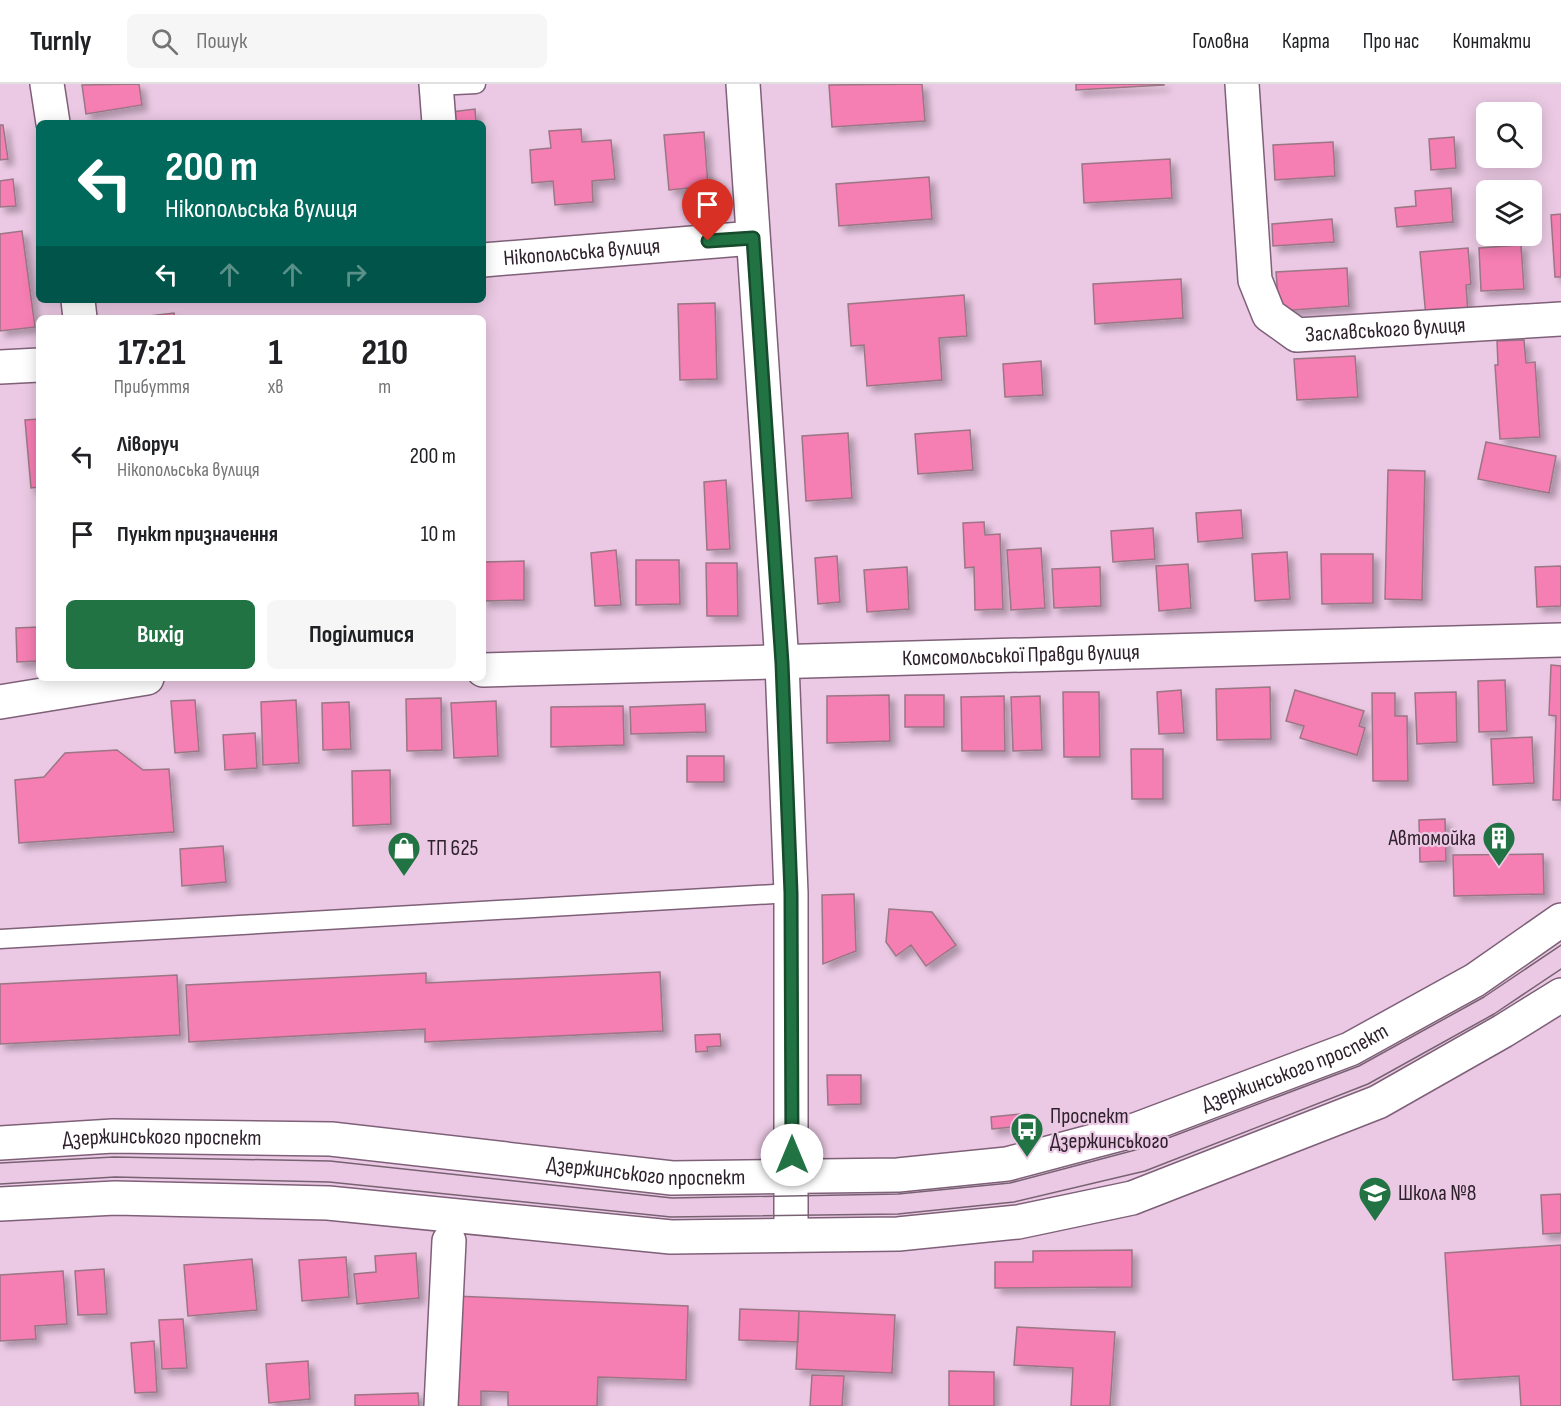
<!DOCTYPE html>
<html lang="uk">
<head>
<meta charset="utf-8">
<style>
  body { margin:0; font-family:"Sofia Sans Condensed",sans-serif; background:#f6f6f6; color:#202124; height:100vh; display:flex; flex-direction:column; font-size:22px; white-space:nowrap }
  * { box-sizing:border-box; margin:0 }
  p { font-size:20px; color:#757577 }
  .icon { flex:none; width:33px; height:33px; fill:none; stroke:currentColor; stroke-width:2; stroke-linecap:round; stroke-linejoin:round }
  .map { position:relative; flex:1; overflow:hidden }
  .sheet { position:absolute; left:36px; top:231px; width:450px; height:366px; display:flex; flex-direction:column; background:#fff; border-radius:9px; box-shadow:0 3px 15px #0003 }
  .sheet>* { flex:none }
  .guide { position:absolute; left:36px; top:36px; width:450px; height:183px; border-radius:9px; box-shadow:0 3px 15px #0003; background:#00695c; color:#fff; overflow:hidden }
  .fabs { position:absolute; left:1476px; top:18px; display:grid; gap:12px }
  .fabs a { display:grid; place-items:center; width:66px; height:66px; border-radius:9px; background:#fff; box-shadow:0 3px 15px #0003; font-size:30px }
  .pin { position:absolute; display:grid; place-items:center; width:51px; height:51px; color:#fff; margin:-62px -26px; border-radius:50% 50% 50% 0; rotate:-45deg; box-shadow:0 0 6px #0007 }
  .pin .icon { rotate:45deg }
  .me { position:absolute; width:66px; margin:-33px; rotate:0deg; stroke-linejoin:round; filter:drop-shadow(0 0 4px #0008) }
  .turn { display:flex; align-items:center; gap:21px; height:126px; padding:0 30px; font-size:27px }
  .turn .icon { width:78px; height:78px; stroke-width:2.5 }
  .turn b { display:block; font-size:42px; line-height:51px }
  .lanes { display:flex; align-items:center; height:57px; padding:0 30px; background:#0003; justify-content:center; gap:30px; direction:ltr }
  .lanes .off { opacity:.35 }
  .eta { display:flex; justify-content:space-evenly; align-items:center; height:102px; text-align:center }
  .eta b { font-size:36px; font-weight:700; line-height:42px }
  .primary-button { display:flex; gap:12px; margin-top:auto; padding:12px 30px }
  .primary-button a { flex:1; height:69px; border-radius:9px; background:#227344; color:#fff; font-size:24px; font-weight:700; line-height:69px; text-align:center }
  .primary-button a+a { background:#f6f6f6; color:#202124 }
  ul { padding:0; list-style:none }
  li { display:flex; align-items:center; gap:18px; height:78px; padding:0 30px }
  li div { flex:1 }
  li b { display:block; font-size:22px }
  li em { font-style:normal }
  header { display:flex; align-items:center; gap:36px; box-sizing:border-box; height:84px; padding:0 30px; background:#fff; border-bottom:2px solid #e0e0e0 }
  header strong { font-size:28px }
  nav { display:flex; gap:33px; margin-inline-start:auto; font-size:21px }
  .search { width:420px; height:54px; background:#f6f6f6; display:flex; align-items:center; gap:15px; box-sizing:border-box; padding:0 21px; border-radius:9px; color:#757577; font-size:22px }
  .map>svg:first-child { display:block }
  .building { fill:#f57eb3; stroke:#9c7685; stroke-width:1.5; filter:url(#shadow) }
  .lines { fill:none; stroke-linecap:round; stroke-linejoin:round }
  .service-casing { stroke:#7e6078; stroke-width:21 }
  .minor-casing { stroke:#7e6078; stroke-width:36 }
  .tertiary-casing { stroke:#7e6078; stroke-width:36 }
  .service { stroke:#fff; stroke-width:18 }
  .minor { stroke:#fff; stroke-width:33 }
  .tertiary { stroke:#fff; stroke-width:33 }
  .tram { stroke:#776272; stroke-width:1.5 }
  .route-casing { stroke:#164b2c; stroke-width:15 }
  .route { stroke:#227344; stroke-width:10 }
  .labels { text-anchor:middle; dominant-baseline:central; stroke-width:4.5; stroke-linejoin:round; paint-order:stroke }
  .street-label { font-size:22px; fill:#2e212b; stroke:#ebc9e4 }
  .poi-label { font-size:22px; fill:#2e212b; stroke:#ebc9e4; text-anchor:start }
</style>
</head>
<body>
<header>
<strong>Turnly</strong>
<div class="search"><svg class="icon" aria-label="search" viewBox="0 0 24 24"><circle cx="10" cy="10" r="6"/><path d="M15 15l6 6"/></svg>Пошук</div>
<nav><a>Головна</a><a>Карта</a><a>Про нас</a><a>Контакти</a></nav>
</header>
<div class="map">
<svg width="1561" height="1322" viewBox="0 0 1561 1322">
  <defs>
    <filter id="shadow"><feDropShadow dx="5.5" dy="5.5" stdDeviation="3" flood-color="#0004"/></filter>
  </defs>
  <rect width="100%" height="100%" fill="#ebc9e4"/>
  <path class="building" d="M139,0l3,21 -56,9 -4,-29z
    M922,0l3,37 -93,6 -3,-42z
    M1076,0h88v1l-88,5z
    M475,25l1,14h-24l-1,-11z
    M0,41h3l5,34 -8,1z
    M581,45l1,13 29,-2 4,39 -23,2 1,21 -38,3 -2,-24 -21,2 -2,-33 21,-2 -2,-17z
    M704,48l4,54 -39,4 -5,-55z
    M1454,53l2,31 -25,2 -2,-31z
    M1333,58l2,34 -60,4 -2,-35z
    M1170,75l2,39 -88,5 -2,-39z
    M929,93l3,42 -93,7 -3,-42z
    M13,95l3,27 -16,1v-26z
    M1451,104l2,34 -56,5 -2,-19 21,-2 -1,-15z
    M1561,130v63h-6l-4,-62z
    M1332,135l2,23 -61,4 -1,-22z
    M22,147l13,96 -35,4v-97z
    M1521,161l3,44 -43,2 -2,-43z
    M1468,164l3,36 -5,1 2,29 -42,3 -6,-65z
    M1347,184l2,38 -70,5 -3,-39z
    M1181,195l2,39 -88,6 -2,-40z
    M964,211l3,41 -28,2 3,42 -75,6 -3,-41 -13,1 -3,-42z
    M715,219l2,76 -37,1 -2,-76z
    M174,229l1,5h-43z
    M1524,256l2,23 9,-1 5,75 -40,2 -5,-74h3l-1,-24z
    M1355,272l3,41 -61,3 -3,-41z
    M1041,277l2,34 -38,2 -2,-33z
    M39,335v68l-8,1 -6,-68z
    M970,346l3,40 -55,4 -3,-40z
    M848,349l4,65 -46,3 -4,-65z
    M1486,358l70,14 -7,37 -71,-14z
    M1388,386l37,1 -3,129 -37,-1z
    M726,396l4,69 -23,1 -3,-68z
    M1241,426l2,28 -45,4 -2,-29z
    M984,438l1,13 15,-1 3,75 -28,1 -1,-43 -9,1 -2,-45z
    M1153,444l2,31 -42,3 -2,-31z
    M1041,464l4,60 -34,2 -4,-60z
    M616,466l5,55 -26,1 -4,-53z
    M1287,468l3,47 -35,2 -3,-47z
    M1321,470h52v49l-51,1z
    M837,472l3,46 -22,2 -3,-46z
    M636,476h43l1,44 -44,1z
    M524,477v39l-41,1v-39z
    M706,479h31l1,53h-31z
    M1188,480l3,44 -32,3 -3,-45z
    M1561,482v40l-24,1 -2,-40z
    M907,483l2,42 -42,3 -3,-42z
    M1100,483l1,39 -47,2 -2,-39z
    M39,543v34l-22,1 -1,-34z
    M1551,581l10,1v134h-8l3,-84 -7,-1z
    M1505,596l2,51 -28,1 -1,-51z
    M1270,603l1,52 -54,1 -1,-51z
    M1181,606l3,43 -25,1 -2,-42z
    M1295,606l69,21 -5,15 6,2 -8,27 -57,-17 4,-12 -18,-5z
    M1063,608h36l1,65h-36z
    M1456,608l1,50 -40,2 -2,-51z
    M1372,609h23v23h12l1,65h-35z
    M889,611l1,46 -63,2v-47z
    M905,611h39v32h-39z
    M1004,612l1,55h-43l-1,-54z
    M1040,612l2,54 -29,1 -2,-54z
    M441,614l1,52 -35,1 -1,-52z
    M195,616l4,51 -24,2 -4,-52z
    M296,616l3,63 -36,2 -2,-63z
    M496,617l2,55 -44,2 -3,-55z
    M349,618l2,47 -28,1 -1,-47z
    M705,620l1,28 -75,2 -1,-27z
    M623,622l1,39 -73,2v-40z
    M255,649l2,35 -32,2 -2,-35z
    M1532,653l2,46 -41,2 -2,-46z
    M1131,665h32v50h-31z
    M117,666l26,20 26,-1 5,63 -155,11 -4,-63 29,-3 21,-24z
    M687,672h37v26h-37z
    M390,686l1,54 -38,2 -1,-55z
    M1445,735l1,42 -26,1 -1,-42z
    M223,762l3,36 -44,4 -2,-37z
    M1543,770l1,40 -90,2 -1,-41z
    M854,810l2,57 -33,13 -1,-69z
    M889,825l43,3 24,33 -30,21 -15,-21 -15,11 -10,-14z
    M660,888l3,59 -238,11v-13l-236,13 -3,-57 240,-12v10z
    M177,891l3,60 -180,9v-60z
    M720,950l1,12 -14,1 1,4 -12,1 -1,-17z
    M827,991h34v29l-33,1z
    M1020,1030l2,12 -30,3 -1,-12z
    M1561,1110v39l-18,1 -2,-39z
    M1561,1161v161h-40l-2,-30 -66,4 -8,-127z
    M1132,1166v37l-137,1v-26h38v-11z
    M416,1169l3,45 -62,6 -3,-30 22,-2 -1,-16z
    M346,1173l3,40 -47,4 -3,-41z
    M252,1175l5,51 -69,6 -4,-51z
    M104,1185l3,45 -29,1 -3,-44z
    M63,1187l4,53 -32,2 1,13 -36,2v-66z
    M454,1212l234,10 -2,74 -88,-3 -1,29h-89v-14l-27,-1v15h-29z
    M740,1225l59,2 -1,31 -59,-2z
    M799,1227l96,4 -3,58 -96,-4z
    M183,1235l4,49 -25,1 -3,-49z
    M1017,1243l98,5 -5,74h-39l2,-38 -59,-3z
    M154,1257l3,51 -22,1 -4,-50z
    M308,1277l2,38 -41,4 -3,-39z
    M949,1287l45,1v34h-45z
    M812,1291l32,1 -2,30h-32z
    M418,1309l1,13h-64v-11z"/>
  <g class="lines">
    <defs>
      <path id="service" d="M436,2l40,-2
        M0,855l791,-46"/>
      <g id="minor">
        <path d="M47,0l6,39"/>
        <path d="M436,0l3,39"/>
        <path d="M743,0l39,579 9,230v342"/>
        <path id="s1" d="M1242,0l13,196 14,35 28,20 264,-16"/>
        <path id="s2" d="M483,176l270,-22"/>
        <path d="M78,216l2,18"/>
        <path d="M0,283l39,-2"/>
        <path id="s3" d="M483,586l1078,-30"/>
        <path d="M0,618l147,-24"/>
        <path d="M441,1322l8,-165"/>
      </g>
      <g id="tertiary">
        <path id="s4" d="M0,1059l113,-7 218,3 341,39 226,-3 109,-11 128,-34 215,-81 125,-69 86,-60"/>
        <path d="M0,1120l115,-6 213,5 343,34 227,-3 120,-12 114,-24 246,-96 125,-71 58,-36"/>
      </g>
    </defs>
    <use href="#service" class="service-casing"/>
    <use href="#minor" class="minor-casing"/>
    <use href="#tertiary" class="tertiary-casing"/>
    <use href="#service" class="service"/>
    <use href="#minor" class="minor"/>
    <use href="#tertiary" class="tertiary"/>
    <path class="tram" d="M0,1079l114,-6 216,4 342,37 226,-4 112,-11 129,-34 220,-83 125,-69 77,-52
      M0,1100l115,-7 214,5 342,35 227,-3 116,-12 131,-31 223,-87 126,-70 67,-45"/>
  </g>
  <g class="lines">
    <defs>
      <path id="route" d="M708,157l45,-3 29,425 9,230 1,262"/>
    </defs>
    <use href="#route" class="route-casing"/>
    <use href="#route" class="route"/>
  </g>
  <defs>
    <symbol id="building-pin" viewBox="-11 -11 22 30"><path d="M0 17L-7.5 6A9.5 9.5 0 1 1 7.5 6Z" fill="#227344" stroke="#ebc9e4"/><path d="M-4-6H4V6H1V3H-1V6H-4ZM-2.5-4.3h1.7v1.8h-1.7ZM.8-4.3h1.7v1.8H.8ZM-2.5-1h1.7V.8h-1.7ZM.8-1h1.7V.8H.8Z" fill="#fff"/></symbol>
    <symbol id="shop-pin" viewBox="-11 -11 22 30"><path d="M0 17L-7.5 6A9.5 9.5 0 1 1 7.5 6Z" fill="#227344" stroke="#ebc9e4"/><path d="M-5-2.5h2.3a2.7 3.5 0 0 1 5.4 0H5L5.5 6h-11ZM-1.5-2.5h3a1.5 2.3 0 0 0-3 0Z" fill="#fff"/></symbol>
    <symbol id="bus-pin" viewBox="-11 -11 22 30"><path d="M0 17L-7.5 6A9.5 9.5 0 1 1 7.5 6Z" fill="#227344" stroke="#ebc9e4"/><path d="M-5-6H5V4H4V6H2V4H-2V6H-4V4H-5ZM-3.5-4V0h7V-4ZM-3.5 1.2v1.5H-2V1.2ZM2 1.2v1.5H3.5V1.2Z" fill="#fff"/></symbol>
    <symbol id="school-pin" viewBox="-11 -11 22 30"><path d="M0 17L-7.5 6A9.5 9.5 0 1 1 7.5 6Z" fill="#227344" stroke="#ebc9e4"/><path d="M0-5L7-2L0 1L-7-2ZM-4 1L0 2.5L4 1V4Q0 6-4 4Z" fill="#fff"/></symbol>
  </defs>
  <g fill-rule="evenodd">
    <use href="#building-pin" x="1480" y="735" width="38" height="52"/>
    <use href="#shop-pin" x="385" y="745" width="38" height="52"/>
    <use href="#bus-pin" x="1008" y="1026" width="38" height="52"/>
    <use href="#school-pin" x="1356" y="1090" width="38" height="52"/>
  </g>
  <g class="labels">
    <g class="street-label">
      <text stroke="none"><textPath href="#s2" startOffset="99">Нікопольська вулиця</textPath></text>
      <text stroke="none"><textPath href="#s1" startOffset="357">Заславського вулиця</textPath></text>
      <text stroke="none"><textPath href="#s3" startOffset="538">Комсомольської Правди вулиця</textPath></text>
      <text stroke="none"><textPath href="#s4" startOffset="1314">Дзержинського проспект</textPath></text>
      <text stroke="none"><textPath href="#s4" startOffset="162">Дзержинського проспект</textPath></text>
      <text stroke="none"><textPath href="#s4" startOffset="648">Дзержинського проспект</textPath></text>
    </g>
    <g class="poi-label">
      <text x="1476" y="754" text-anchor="end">Автомойка</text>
      <text x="427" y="764">ТП 625</text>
      <text x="1050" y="1032">Проспект<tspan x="1050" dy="25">Дзержинського</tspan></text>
      <text x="1398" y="1109">Школа №8</text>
    </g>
  </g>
</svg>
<div class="fabs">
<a><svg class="icon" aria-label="search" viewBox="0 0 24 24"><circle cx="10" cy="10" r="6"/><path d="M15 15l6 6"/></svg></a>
<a><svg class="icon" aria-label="layers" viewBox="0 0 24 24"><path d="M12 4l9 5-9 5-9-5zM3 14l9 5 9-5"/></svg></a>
</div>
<div class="pin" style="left:708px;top:157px;background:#d93025"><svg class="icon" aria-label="arrive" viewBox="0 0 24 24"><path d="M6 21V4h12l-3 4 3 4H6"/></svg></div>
<svg class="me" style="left:792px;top:1071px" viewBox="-20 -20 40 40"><circle r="19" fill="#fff"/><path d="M0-13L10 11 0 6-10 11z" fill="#227344"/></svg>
<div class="guide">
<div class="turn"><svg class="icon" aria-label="left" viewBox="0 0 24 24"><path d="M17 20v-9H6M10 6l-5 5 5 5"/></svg><div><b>200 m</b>Нікопольська вулиця</div></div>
<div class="lanes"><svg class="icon" aria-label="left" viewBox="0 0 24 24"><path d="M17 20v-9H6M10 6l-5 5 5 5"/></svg><svg class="icon off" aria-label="ahead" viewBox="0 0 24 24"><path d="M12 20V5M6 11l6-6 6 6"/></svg><svg class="icon off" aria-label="ahead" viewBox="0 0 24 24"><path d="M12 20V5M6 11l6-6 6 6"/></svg><svg class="icon off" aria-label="right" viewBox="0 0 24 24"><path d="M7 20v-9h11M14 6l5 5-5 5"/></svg></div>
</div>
<section class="sheet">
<div class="eta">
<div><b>17:21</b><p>Прибуття</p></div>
<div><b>1</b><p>хв</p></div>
<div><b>210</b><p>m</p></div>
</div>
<ul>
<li><svg class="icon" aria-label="left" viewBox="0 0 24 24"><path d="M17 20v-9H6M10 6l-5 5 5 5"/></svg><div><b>Ліворуч</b><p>Нікопольська вулиця</p></div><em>200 m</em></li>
<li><svg class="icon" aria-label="arrive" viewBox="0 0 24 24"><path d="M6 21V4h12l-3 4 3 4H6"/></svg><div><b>Пункт призначення</b></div><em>10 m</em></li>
</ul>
<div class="primary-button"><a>Вихід</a><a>Поділитися</a></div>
</section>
</div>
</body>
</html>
